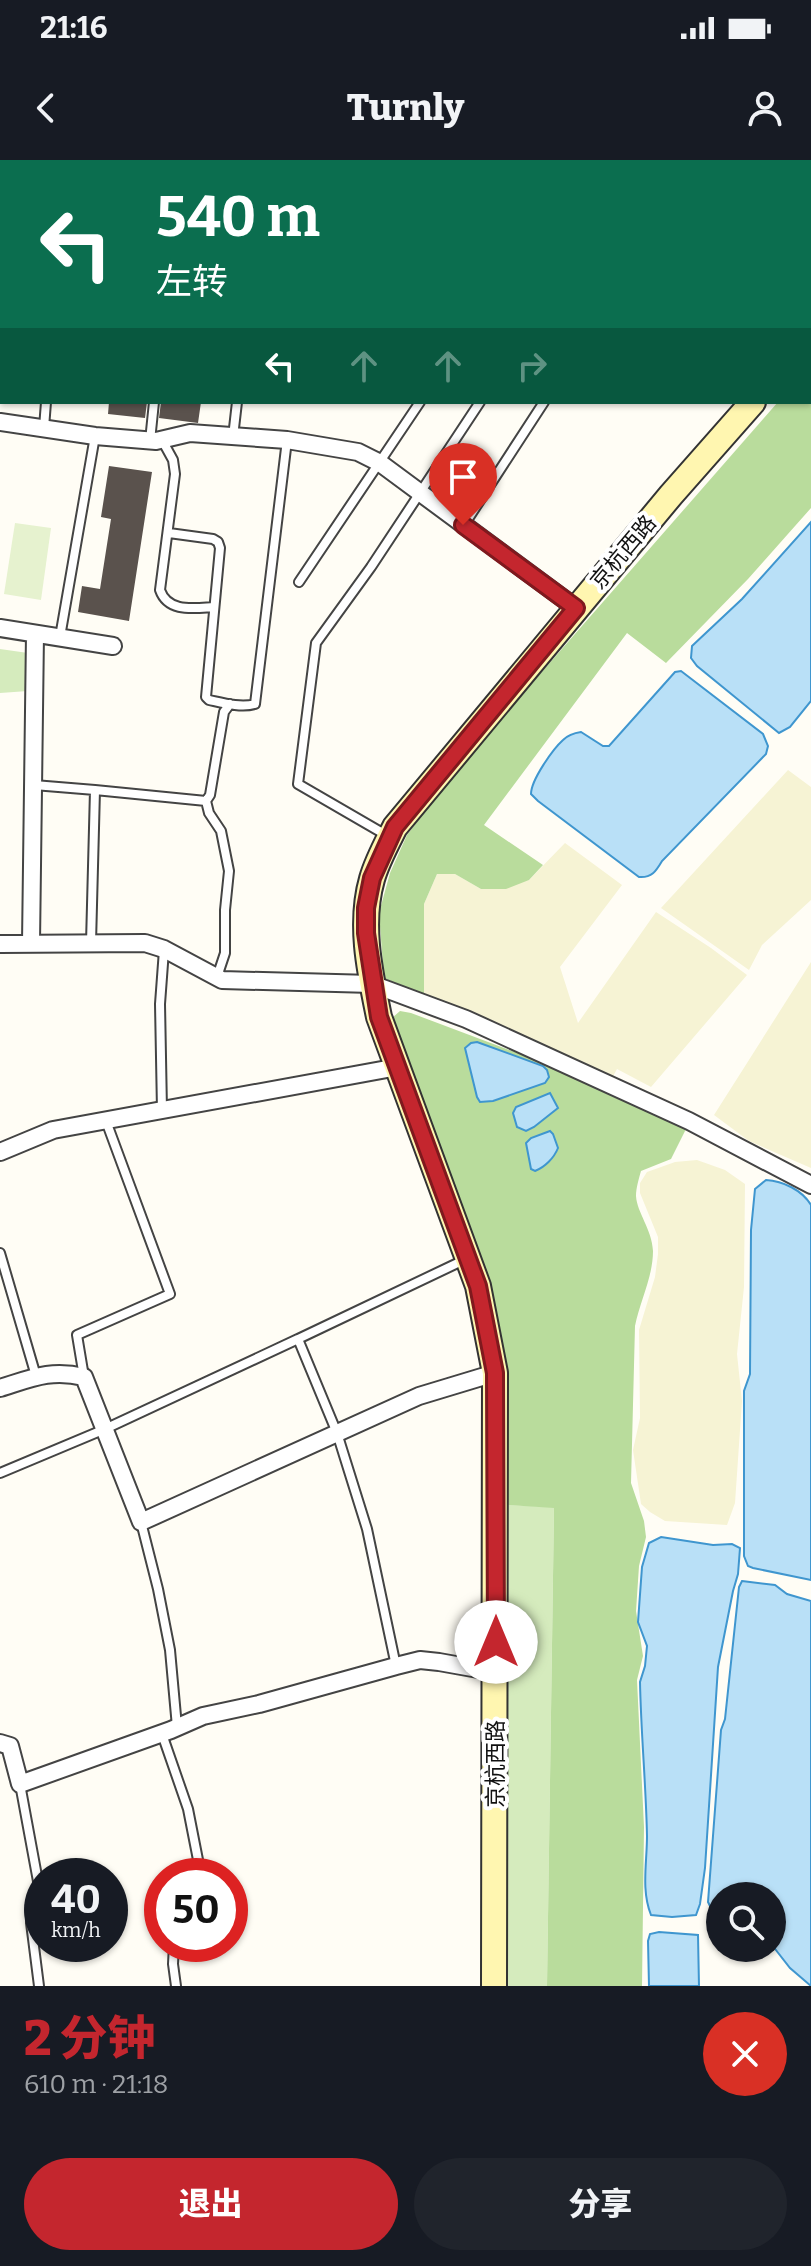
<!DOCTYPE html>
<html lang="zh">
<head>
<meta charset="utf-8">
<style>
  body { margin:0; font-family:Bitter,"Noto Sans SC",serif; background:#20242c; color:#f1f3f6; height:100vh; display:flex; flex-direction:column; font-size:30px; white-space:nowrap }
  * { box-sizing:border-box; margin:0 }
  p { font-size:26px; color:#9ea1a6 }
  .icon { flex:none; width:44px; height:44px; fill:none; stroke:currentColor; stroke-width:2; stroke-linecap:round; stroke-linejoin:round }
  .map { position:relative; height:1826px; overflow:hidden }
  .drawer { display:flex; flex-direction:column; background:#171b24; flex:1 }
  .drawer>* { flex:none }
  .guide { position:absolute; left:0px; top:0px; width:812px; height:244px; box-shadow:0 2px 6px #0004; background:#0b6e4f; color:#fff; overflow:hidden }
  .tools { position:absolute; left:706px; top:1722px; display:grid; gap:16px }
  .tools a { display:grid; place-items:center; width:80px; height:80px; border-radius:50%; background:#171b24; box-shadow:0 2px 6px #0004; font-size:40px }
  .speed { position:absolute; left:24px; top:1698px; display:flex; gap:16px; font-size:40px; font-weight:700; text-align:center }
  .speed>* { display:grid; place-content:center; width:104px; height:104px; border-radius:50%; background:#171b24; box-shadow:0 2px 6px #0004; line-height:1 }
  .speed small { font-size:20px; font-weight:400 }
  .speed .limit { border:12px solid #d22; background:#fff; color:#111 }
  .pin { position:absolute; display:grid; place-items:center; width:68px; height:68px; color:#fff; margin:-82px -34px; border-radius:50% 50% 50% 0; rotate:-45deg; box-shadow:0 0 8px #0007 }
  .pin .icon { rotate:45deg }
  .me { position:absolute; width:88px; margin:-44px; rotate:0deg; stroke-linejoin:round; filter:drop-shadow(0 0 6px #0008) }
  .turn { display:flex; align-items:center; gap:28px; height:168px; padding:0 24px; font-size:36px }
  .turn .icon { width:104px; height:104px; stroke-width:2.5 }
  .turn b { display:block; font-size:56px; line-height:68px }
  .lanes { display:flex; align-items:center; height:76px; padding:0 24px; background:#0003; justify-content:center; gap:40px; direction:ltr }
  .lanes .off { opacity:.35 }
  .round { display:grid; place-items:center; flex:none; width:84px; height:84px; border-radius:42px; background:#20242c }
  .headline { display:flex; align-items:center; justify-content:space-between; height:136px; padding:0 24px }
  h1 { font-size:48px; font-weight:800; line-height:60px; color:#c4262e }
  .button { display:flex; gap:16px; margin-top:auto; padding:16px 24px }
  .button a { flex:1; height:92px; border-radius:48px; background:#c4262e; color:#fff; font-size:32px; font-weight:800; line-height:92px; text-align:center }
  .button a+a { background:#20242c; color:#f1f3f6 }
  .status { display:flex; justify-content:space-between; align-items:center; height:56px; padding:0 40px; background:#171b24; direction:ltr }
  .status svg { height:22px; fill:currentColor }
  header { display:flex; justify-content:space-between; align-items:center; height:104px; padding:0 24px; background:#171b24; font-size:36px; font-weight:800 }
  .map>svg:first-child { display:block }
  .farmland { fill:#f6f3d4 }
  .green { fill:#d5ebbd }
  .forest { fill:#b9dc9c }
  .pitch { fill:#e6f2cf }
  .water { fill:#b9e0f7; stroke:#3f96cf; stroke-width:2 }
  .building { fill:#5a524d }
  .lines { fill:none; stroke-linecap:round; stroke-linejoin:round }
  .lane-casing { stroke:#444; stroke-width:12 }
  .street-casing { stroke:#444; stroke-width:20 }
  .secondary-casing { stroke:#333; stroke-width:28 }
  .lane { stroke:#fff; stroke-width:8 }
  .street { stroke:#fff; stroke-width:16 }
  .secondary { stroke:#fff6b0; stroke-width:24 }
  .route-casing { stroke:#7f191e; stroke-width:20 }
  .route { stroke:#c4262e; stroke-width:14 }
  .labels { text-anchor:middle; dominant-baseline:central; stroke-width:8; stroke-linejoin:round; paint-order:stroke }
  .street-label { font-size:22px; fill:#111; stroke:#fff }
</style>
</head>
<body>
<div class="status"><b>21:16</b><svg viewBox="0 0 49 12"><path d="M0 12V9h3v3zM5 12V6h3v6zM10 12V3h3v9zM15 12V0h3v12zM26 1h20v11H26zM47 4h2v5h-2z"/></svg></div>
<header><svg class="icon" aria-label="back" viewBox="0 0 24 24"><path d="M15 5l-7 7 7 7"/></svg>Turnly<svg class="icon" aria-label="person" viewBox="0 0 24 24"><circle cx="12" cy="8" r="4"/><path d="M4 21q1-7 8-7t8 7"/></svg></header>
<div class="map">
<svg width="811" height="1826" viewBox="0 0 811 1826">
  <rect width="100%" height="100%" fill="#fffdf5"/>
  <path class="farmland" d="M788,610l23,17v113l-49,45 -13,25 -88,-62z
    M565,683l57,42 -62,82 18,56 78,-111 55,36 36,27 -96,112 -34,-18 -7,13 -186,-87v-91l13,-30h18l26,15 48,-9z
    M811,802v206l-62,-27 -35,-26z
    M697,1000l28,10 20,14 -1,103 -7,67 5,47 -7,102 -8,22 -62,-4 -15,-9 -9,-8 -8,-54 7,-32 -1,-88 16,-53 3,-23v-17l-18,-44v-10l7,-11 28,-10z"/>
  <path class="green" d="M0,489l28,4v38l-28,2z
    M507,1345l47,2 -7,479h-43z"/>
  <path class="forest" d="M811,205v143l-63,71 -82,84 -39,-30 -143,192 59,40 -14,15 -23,9h-25l-26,-15h-18l-13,30v91l-40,-17 -5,-65 11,-40 17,-38 49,-65 322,-368h32z
    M400,851l11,2 120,45 155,71 -15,30 -30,12c-2,7 -5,17 -5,25 1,17 16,33 17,55 0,26 -13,50 -18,75l-4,157 13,38 2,16 -7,29 -3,45 7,45 -6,24 7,147 -2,159h-95l7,-478 -47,-3v-65l-7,-98 -108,-324z"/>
  <path class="pitch" d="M15,363l36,5 -10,72 -37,-6z"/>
  <path class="water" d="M811,362v179l-21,26 -11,6 -82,-67 -6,-8 1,-12 50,-47z
    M681,511l82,63 5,12 -2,8 -104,107c-6,10 -10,17 -23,16l-101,-76 -7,-7c0,-14 22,-45 32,-54 5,-5 11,-7 18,-8l22,14h6l66,-74z
    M477,882l66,24 4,4 2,7 -4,6 -52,18 -13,1 -3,-5 -12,-49 6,-5z
    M550,933l8,15 -24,19 -8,4 -9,-4 -4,-14 3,-6z
    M550,971l3,3 5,14c-4,10 -13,19 -23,23l-4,-2 -5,-26 5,-5z
    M766,1020c17,1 36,10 45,25v375l-58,-12 -5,-2 -4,-10v-165l6,-17 1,-144 4,-41z
    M661,1377l52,8 19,-1 8,4 -2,26 -5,17 -15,76 -13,201 -5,36 -4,11 -24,2 -21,-2c-10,-25 -4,-52 -4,-79 -1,-51 -6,-102 -7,-154l5,-16 2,-20 -9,-24 4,-55 7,-24z
    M742,1421l33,4 12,9 24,7v385l-21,-18 -18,-23v-49h-52v19l-8,-5 -4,-8 13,-172 4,-11 14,-132z
    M659,1772l39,3 1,51h-50l-1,-45 2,-7z"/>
  <path class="building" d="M109,242h38l-2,16 -37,-4z
    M161,242h40l-3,21 -39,-5z
    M109,306l43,6 -23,149 -51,-9 4,-26 18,3 11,-70 -10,-2z"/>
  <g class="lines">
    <defs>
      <path id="lane" d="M47,0v2
        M579,2l2,-2
        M640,2l2,-2
        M757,2l1,-2
        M44,268l2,-26
        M233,277l4,-35
        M162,280l11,20 2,14 -15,116c8,23 34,18 54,17
        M150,281l4,-39
        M464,365l80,-123
        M169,373l44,6 5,3 2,6 -14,149 3,3c14,3 32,8 46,4l32,-264
        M299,422l121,-180
        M60,477l35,-201
        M34,625l61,5 -4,153
        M95,630l111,11
        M386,675l-88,-51 18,-141 55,-76 109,-165
        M217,817l8,-24v-43l4,-39 -8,-40 -12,-18 -3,-12 4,-6 14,-83 6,-8
        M162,950l-2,-106 4,-54
        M0,1093l36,123
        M84,1217l-7,-42 93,-41 -64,-173
        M0,1313l105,-44 193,-90
        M141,1362l17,67 12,61 7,77
        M396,1506l-29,-137 -30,-96 -39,-94 166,-79
        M162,1574l26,75 12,61 -19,6
        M20,1624l22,119 -11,8v12l8,63
        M174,1784l-1,20 3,22"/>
      <path id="street" d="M800,0l4,2
        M0,262l95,14 61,5 34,-8 97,7 71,12 22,11 196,145
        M0,468l113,18
        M31,783l4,-309
        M0,784l145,-1 19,6 58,31 150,4 94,35 223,102 122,64
        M0,992l53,-22 345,-63
        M0,1228c32,-10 51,-19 84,-11l57,145 278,-126 76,-23
        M0,1583l10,3 10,38 151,-54 32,-14 56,-12 137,-38 24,-6 19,2 56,10"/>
      <path id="secondary" d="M810,178l1,-1
        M494,1826l1,-613 -17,-87 -99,-269c-9,-44 -20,-93 -7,-138 5,-18 15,-36 23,-52l276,-332 82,-93"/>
    </defs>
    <use href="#lane" class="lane-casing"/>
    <use href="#street" class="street-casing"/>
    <use href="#secondary" class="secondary-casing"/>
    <use href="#lane" class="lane"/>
    <use href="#street" class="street"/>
    <use href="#secondary" class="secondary"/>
  </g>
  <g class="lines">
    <defs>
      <path id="route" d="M463,365l113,83 -181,219 -23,51 -6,30v25l13,84 99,269 17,87 1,269"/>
    </defs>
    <use href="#route" class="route-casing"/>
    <use href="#route" class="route"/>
  </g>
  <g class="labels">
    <g class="street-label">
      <text transform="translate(623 392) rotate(-50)">京杭西路</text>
      <text transform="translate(495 1604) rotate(-90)">京杭西路</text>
    </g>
  </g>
</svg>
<div class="tools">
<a><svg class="icon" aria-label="search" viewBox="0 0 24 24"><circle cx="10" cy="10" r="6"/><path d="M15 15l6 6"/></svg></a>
</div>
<div class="speed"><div>40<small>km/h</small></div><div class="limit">50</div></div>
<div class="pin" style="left:463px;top:365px;background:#d93025"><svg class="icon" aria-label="arrive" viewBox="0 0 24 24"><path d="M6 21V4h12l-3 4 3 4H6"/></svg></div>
<svg class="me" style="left:496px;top:1482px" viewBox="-20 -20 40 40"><circle r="19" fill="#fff"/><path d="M0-13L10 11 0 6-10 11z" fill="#c4262e"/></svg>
<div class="guide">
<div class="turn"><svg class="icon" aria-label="left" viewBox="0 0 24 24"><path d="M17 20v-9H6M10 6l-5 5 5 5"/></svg><div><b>540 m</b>左转</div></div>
<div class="lanes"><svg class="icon" aria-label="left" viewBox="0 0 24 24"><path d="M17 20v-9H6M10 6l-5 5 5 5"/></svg><svg class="icon off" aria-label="ahead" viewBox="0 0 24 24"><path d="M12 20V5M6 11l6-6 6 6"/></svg><svg class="icon off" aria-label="ahead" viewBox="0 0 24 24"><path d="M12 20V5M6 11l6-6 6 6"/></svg><svg class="icon off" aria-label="right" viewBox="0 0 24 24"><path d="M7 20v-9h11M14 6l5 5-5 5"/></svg></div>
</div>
</div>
<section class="drawer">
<div class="headline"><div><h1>2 分钟</h1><p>610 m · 21:18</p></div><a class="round" style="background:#d93025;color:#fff"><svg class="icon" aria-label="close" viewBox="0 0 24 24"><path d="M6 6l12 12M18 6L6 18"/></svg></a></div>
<div class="button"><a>退出</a><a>分享</a></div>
</section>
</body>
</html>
